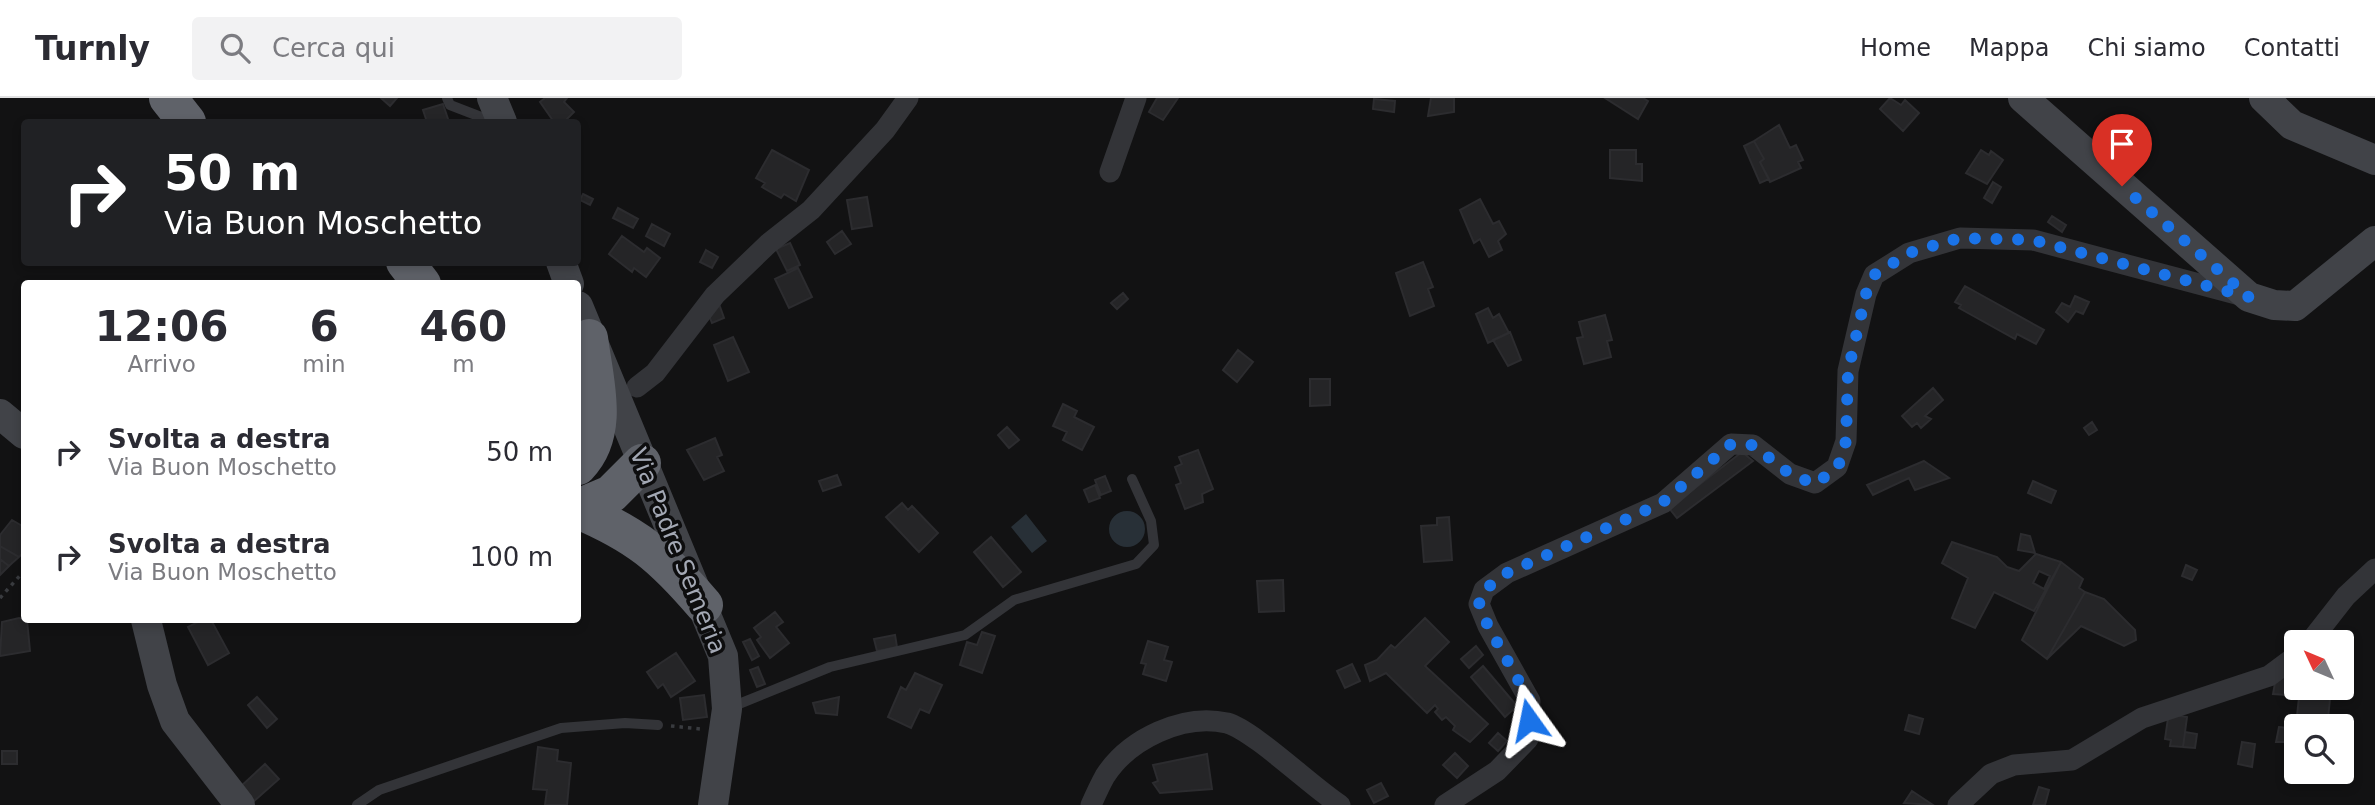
<!DOCTYPE html>
<html lang="it">
<head>
<meta charset="utf-8">
<style>
  body { margin:0; font-family:"DejaVu Sans",sans-serif; background:#f2f2f3; color:#2b2b33; height:100vh; display:flex; flex-direction:column; font-size:26px; white-space:nowrap }
  * { box-sizing:border-box; margin:0 }
  p { font-size:23px; color:#7c7c81 }
  .icon { flex:none; width:38px; height:38px; fill:none; stroke:currentColor; stroke-width:2; stroke-linecap:round; stroke-linejoin:round }
  .map { position:relative; flex:1; overflow:hidden }
  .drawer { position:absolute; left:21px; top:182px; width:560px; height:343px; display:flex; flex-direction:column; background:#fff; border-radius:7px; box-shadow:0 4px 10px #0003 }
  .drawer>* { flex:none }
  .top-card { position:absolute; left:21px; top:21px; width:560px; height:147px; border-radius:7px; box-shadow:0 4px 10px #0003; background:#202124; color:#fff; overflow:hidden }
  .needle { width:46px; rotate:314deg }
  .tools { position:absolute; left:2284px; top:532px; display:grid; gap:14px }
  .tools a { display:grid; place-items:center; width:70px; height:70px; border-radius:7px; background:#fff; box-shadow:0 4px 10px #0003; font-size:35px }
  .pin { position:absolute; display:grid; place-items:center; width:60px; height:60px; color:#fff; margin:-72px -30px; border-radius:50% 50% 50% 0; rotate:-45deg; box-shadow:0 0 7px #0007 }
  .pin .icon { rotate:45deg }
  .me { position:absolute; width:77px; margin:-38px; rotate:348deg; stroke-linejoin:round; filter:drop-shadow(0 0 5px #0008) }
  .turn { display:flex; align-items:center; gap:24px; height:147px; padding:0 28px; font-size:32px }
  .turn .icon { width:91px; height:91px; stroke-width:2.5 }
  .turn b { display:block; font-size:49px; line-height:60px }
  .eta { display:flex; justify-content:space-evenly; align-items:center; height:119px; text-align:center }
  .eta b { font-size:42px; font-weight:800; line-height:49px }
  ul { padding:0; list-style:none }
  li { display:flex; align-items:center; gap:21px; height:105px; padding:0 28px }
  li div { flex:1 }
  li b { display:block; font-size:26px }
  li em { font-style:normal }
  header { display:flex; align-items:center; gap:42px; box-sizing:border-box; height:98px; padding:0 35px; background:#fff; border-bottom:2px solid #e1e1e2 }
  header strong { font-size:33px }
  nav { display:flex; gap:38px; margin-inline-start:auto; font-size:24px }
  .search { width:490px; height:63px; background:#f2f2f3; display:flex; align-items:center; gap:18px; box-sizing:border-box; padding:0 24px; border-radius:7px; color:#7c7c81; font-size:26px }
  .map>svg:first-child { display:block }
  .water { fill:#283037 }
  .building { fill:#252527; stroke:#2c2c2f; stroke-width:2; fill-rule:evenodd }
  .lines { fill:none; stroke-linecap:round; stroke-linejoin:round }
  .path { stroke:#393b3f; stroke-width:3.5; stroke-dasharray:3.5 5; stroke-linecap:butt }
  .lane { stroke:#333438; stroke-width:10 }
  .street { stroke:#333438; stroke-width:21 }
  .secondary { stroke:#414348; stroke-width:30 }
  .highway { stroke:#5f6269; stroke-width:38 }
  .route { stroke:#1a73e8; stroke-width:12; stroke-dasharray:0 21.6 }
  .labels { text-anchor:middle; dominant-baseline:central; stroke-width:7; stroke-linejoin:round; paint-order:stroke }
  .street-label { font-size:24px; fill:#a3a8b4; stroke:#0d0d0e }
</style>
</head>
<body>
<header>
<strong>Turnly</strong>
<div class="search"><svg class="icon" aria-label="search" viewBox="0 0 24 24"><circle cx="10" cy="10" r="6"/><path d="M15 15l6 6"/></svg>Cerca qui</div>
<nav><a>Home</a><a>Mappa</a><a>Chi siamo</a><a>Contatti</a></nav>
</header>
<div class="map">
<svg width="2375" height="707" viewBox="0 0 2375 707">
  <rect width="100%" height="100%" fill="#121213"/>
  <path class="water" d="M1109 431a18 18 0 1 1 36 0a18 18 0 1 1-36 0Z
    M1026,416l21,27 -15,12 -21,-26z"/>
  <path class="building" d="M381,0h16l-7,8z
    M545,0h22l-3,4 10,10 -10,10h-10l-14,-20z
    M1157,0h21l-15,22 -14,-8z
    M1431,0h23v14l-26,4z
    M1605,0h38l5,3 -10,18z
    M1890,0l11,7 4,-5 14,13 -16,18 -23,-22z
    M1374,1l21,2 -1,11 -21,-3z
    M443,6l6,18h-22l-4,-12z
    M1779,27l11,23 6,-3 7,15 -5,2 3,6 -31,14 -10,-20 4,-3 -10,-18z
    M1754,43l10,18 -4,3 9,17 -9,4 -16,-37z
    M772,52l37,20 -13,31 -12,-7 -3,4 -19,-11 3,-4 -9,-5z
    M1610,52h26v14h6v17l-32,-3z
    M1981,52l8,5 2,-4 12,9 -16,24 -21,-11z
    M1993,84l8,5 -9,16 -8,-5z
    M583,96l10,5 -3,6 -10,-5z
    M867,99l5,29 -20,3 -5,-29z
    M1480,101l13,25 6,-3 7,13 -8,7 4,9 -13,7 -9,-18 -6,4 -14,-33z
    M618,110l20,11 -5,9 -20,-10z
    M2052,118l14,9 -4,7 -14,-10z
    M652,126l18,10 -6,12 -18,-10z
    M842,133l9,13 -16,10 -8,-12z
    M622,138l22,16 3,-4 13,10 -14,19 -12,-9 -2,4 -23,-18z
    M790,145l10,22 -13,6 -11,-22z
    M706,152l12,7 -6,11 -12,-6z
    M1423,164l10,25 -5,2 6,17 -24,10 -14,-43z
    M798,170l14,29 -23,11 -14,-29z
    M1965,188l79,44 -8,14 -19,-10 -2,5 -56,-31 2,-3 -6,-3z
    M1123,195l5,6 -11,10 -6,-6z
    M2075,198l14,6 -6,12 -7,-3 -8,11 -12,-10 6,-9 8,4z
    M718,203l6,17 -12,5 -4,-10z
    M1488,210l5,10 6,-4 10,19 -21,10 -12,-29z
    M1605,217l7,25 -5,1 4,16 -27,7 -7,-26 6,-1 -4,-15z
    M1510,234l11,28 -13,6 -15,-26z
    M733,239l16,35 -21,9 -14,-36z
    M1238,252l15,12 -16,20 -14,-12z
    M1310,281h20v26l-20,1z
    M1933,290l10,12 -18,16 6,3 -10,9 -4,-5 -5,4 -10,-11z
    M1063,306l14,7 -3,6 20,10 -12,23 -19,-10 4,-8 -14,-6z
    M2092,324l5,8 -8,5 -5,-7z
    M1007,329l12,13 -10,8 -11,-13z
    M715,340l7,17 -5,2 7,14 -20,9 -17,-30z
    M1198,352l15,39 -11,5 1,8 -18,7 -9,-24 5,-2 -6,-16 7,-3 -3,-7z
    M1742,354l11,9 -76,57 -8,-10z
    M1924,363l25,17 -34,12 -6,-12 -36,17 -6,-10z
    M837,377l4,10 -18,6 -4,-10z
    M1105,378l6,15 -10,4 -6,-15z
    M2033,383l23,10 -5,12 -23,-10z
    M1095,387l5,13 -11,4 -5,-12z
    M902,405l6,7 4,-4 26,27 -19,19 -33,-35z
    M1449,419l3,43 -28,2 -3,-36 16,-1v-7z
    M12,422l12,7v25l-5,5 -19,-11v-11z
    M2021,436l9,2 5,17 -17,-3z
    M991,439l30,35 -18,15 -29,-35z
    M1952,444l45,15 10,10 12,4 17,-17 25,8 -27,49 -40,-19 -19,36 -23,-10 16,-40 -26,-15zM2039,473l11,5 -6,13 -11,-6z
    M0,448l19,11 -10,9 -9,-7z
    M0,461l9,7 -9,9z
    M2061,464l22,17 -4,9 6,4 -38,67 -25,-19z
    M2186,467l11,5 -5,10 -10,-4z
    M1283,482l1,31 -25,1 -2,-31z
    M2085,494l19,7 31,31 1,10 -12,6 -43,-20 -34,33z
    M775,514l8,10 -7,5 13,16 -19,15 -13,-18 4,-3 -7,-9z
    M19,520l8,2 3,31 -30,5 2,-34z
    M1425,520l24,24 -24,24 63,58 -18,18 -17,-12 2,-4 -9,-9 -4,3 -7,-8 3,-3 -3,-4 -8,8 -41,-40 -16,8 -5,-16 12,-5 14,-15 4,3z
    M202,522h9l18,33 -21,12 -20,-38z
    M982,534l13,4 -13,37 -22,-8 7,-23 10,3z
    M895,537l2,12 -20,4 -3,-12z
    M750,541l9,17 -7,4 -9,-18z
    M1148,543l20,6 -4,13 8,2 -6,19 -23,-7 3,-10 -5,-1z
    M1476,548l7,9 -14,13 -8,-9z
    M676,555l19,28 -24,16 -8,-13 -5,4 -11,-16z
    M1352,566l8,17 -15,7 -8,-17z
    M1483,568l34,40 -12,11 -34,-40z
    M758,569l7,17 -8,3 -7,-17z
    M2288,574l-2,23 -13,-1 2,-11z
    M915,575l27,12 -13,28 -9,-4 -9,19 -23,-11 13,-30 5,3z
    M2300,590h31l-3,31 -31,-3z
    M704,597l3,22 -24,3 -3,-22z
    M257,599l20,22 -10,9 -19,-23z
    M839,599l-2,18 -21,-2 -3,-10z
    M1909,617l14,4 -4,15 -14,-4z
    M2173,617l14,2 -4,30 -13,-1 1,-6 -6,-1 3,-21z
    M2279,629l9,1 -2,14h-10z
    M2185,634l12,2 -2,14 -12,-1z
    M1498,635l9,8 -9,10 -9,-8z
    M2242,644l13,2 -3,23 -14,-3z
    M538,649l20,3 -1,11 14,2 -4,42h-22l2,-15 -14,-1z
    M2,653h15v13h-15z
    M1455,655l13,13 -11,12 -14,-13z
    M1207,656l5,35 -52,4 -7,-10 5,-2 -5,-16z
    M265,666l14,15 -26,23 -13,-15z
    M1381,685l7,13 -14,7 -7,-13z
    M2039,689l10,3 -4,15h-12z
    M1912,693l21,14 -29,-2z"/>
  <g class="lines">
    <path class="path" d="M0,500l24,-27
      M671,628l30,3"/>
    <path class="lane" d="M447,0l3,7 44,17
      M729,610l101,-41 135,-32 49,-35 122,-36 18,-19 -3,-24 -19,-42
      M357,707l22,-15 182,-62 64,-5 33,2"/>
    <path class="street" d="M1110,74l26,-74
      M637,289l18,-14 60,-78 53,-51 43,-34 74,-80 23,-32
      M2310,544l36,-46 29,-27
      M1091,707c4,-9 9,-20 14,-29 24,-37 78,-63 122,-53 26,7 85,64 113,82
      M1445,707l52,-34 31,-32 2,-38 -42,-75 -9,-22 5,-14 23,-17 156,-70 68,-59 22,1 37,29 25,9 22,-16 9,-26 2,-70 18,-77 8,-19 35,-22 51,-15 73,2 211,56
      M1958,707l33,-31 23,-9 58,-5 70,-42 127,-42 27,-20"/>
    <path class="secondary" d="M492,0l10,24
      M2023,0l226,199 25,8 21,1 80,-65
      M2264,0l28,27 83,35
      M561,164l8,22
      M578,208l145,350 4,53 -14,96
      M0,316l24,20
      M146,522l16,65 13,36 65,84"/>
    <path class="highway" d="M168,0l19,24
      M405,164l17,22
      M578,368c33,-34 16,-86 11,-128
      M578,410l33,-14 31,-31
      M578,412c59,25 84,46 126,95"/>
  </g>
  <g class="lines">
    <path class="route" d="M1529,622l1,-19 -42,-75 -9,-22 5,-14 23,-17 155,-70 69,-59 22,1 37,29 25,10 23,-17 8,-26 2,-70 18,-77 8,-19 35,-22 50,-15 74,2 216,57 -127,-111"/>
  </g>
  <g class="labels">
    <g class="street-label">
      <text transform="translate(678 453) rotate(68)">Via Padre Semeria</text>
    </g>
  </g>
</svg>
<div class="tools">
<a><svg class="needle" viewBox="-14 -14 28 28"><path d="M0-13l5 13h-10z" fill="#e53935"/><path d="M0 13l5-13h-10z" fill="#7c7c81"/></svg></a>
<a><svg class="icon" aria-label="search" viewBox="0 0 24 24"><circle cx="10" cy="10" r="6"/><path d="M15 15l6 6"/></svg></a>
</div>
<div class="pin" style="left:2122px;top:88px;background:#d93025"><svg class="icon" aria-label="arrive" viewBox="0 0 24 24"><path d="M6 21V4h12l-3 4 3 4H6"/></svg></div>
<svg class="me" style="left:1529px;top:622px" viewBox="-20 -20 40 40"><path d="M0-17L14 15 0 8-14 15z" fill="#1a73e8" stroke="#fff" stroke-width="4"/></svg>
<div class="top-card">
<div class="turn"><svg class="icon" aria-label="right" viewBox="0 0 24 24"><path d="M7 20v-9h11M14 6l5 5-5 5"/></svg><div><b>50 m</b>Via Buon Moschetto</div></div>
</div>
<section class="drawer">
<div class="eta">
<div><b>12:06</b><p>Arrivo</p></div>
<div><b>6</b><p>min</p></div>
<div><b>460</b><p>m</p></div>
</div>
<ul>
<li><svg class="icon" aria-label="right" viewBox="0 0 24 24"><path d="M7 20v-9h11M14 6l5 5-5 5"/></svg><div><b>Svolta a destra</b><p>Via Buon Moschetto</p></div><em>50 m</em></li>
<li><svg class="icon" aria-label="right" viewBox="0 0 24 24"><path d="M7 20v-9h11M14 6l5 5-5 5"/></svg><div><b>Svolta a destra</b><p>Via Buon Moschetto</p></div><em>100 m</em></li>
</ul>
</section>
</div>
</body>
</html>
